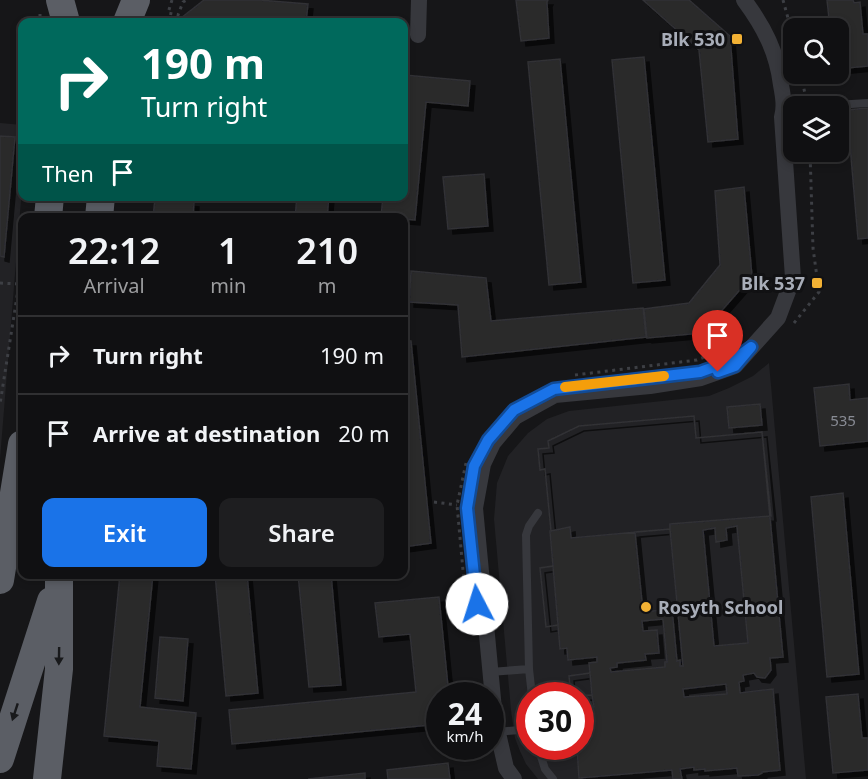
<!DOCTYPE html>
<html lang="en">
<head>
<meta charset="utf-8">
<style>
  body { margin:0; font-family:"Noto Sans",sans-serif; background:#1e1e20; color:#f1f3f6; height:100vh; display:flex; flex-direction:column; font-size:22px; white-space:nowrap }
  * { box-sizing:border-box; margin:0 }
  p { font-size:20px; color:#9c9d9f }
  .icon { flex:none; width:33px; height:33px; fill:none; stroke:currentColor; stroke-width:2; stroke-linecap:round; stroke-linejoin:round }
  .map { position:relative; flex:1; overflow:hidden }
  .drawer { position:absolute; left:18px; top:213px; width:390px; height:366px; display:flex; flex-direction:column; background:#101012; border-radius:12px; box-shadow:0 3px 9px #0003,0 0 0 2px #303032 }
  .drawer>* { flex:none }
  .top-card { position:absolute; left:18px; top:18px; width:390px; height:183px; border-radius:12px; box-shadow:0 3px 9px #0003,0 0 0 2px #303032; background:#00695c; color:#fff; overflow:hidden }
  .buttons { position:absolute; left:783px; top:18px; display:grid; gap:12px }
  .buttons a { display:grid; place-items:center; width:66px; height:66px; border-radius:12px; background:#101012; box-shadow:0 3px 9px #0003,0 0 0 2px #303032; font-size:30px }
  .speed { position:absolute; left:426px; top:682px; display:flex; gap:12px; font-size:30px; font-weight:700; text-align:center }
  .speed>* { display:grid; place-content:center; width:78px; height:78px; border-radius:50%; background:#101012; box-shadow:0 3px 9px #0003,0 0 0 2px #303032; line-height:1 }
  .speed small { font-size:15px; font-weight:400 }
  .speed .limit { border:9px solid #d22; background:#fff; color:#111 }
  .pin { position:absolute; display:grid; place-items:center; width:51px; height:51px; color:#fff; margin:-62px -26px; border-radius:50% 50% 50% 0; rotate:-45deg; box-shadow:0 0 6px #0007 }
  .pin .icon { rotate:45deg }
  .me { position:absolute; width:66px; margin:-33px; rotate:355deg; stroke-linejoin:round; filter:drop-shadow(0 0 4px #0008) }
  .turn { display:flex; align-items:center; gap:21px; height:126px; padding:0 24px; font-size:27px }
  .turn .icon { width:78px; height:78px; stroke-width:2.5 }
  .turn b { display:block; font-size:42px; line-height:51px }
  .then { display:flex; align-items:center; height:57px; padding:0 24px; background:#0003; gap:12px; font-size:22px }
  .eta { display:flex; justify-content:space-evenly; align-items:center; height:102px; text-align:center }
  .eta b { font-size:36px; font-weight:600; line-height:42px }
  .action { display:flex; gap:12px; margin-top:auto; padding:12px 24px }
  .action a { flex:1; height:69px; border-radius:12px; background:#1a73e8; color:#fff; font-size:24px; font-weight:600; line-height:69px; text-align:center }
  .action a+a { background:#1e1e20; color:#f1f3f6 }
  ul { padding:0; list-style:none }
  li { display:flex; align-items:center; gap:18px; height:78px; padding:0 24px; border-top:2px solid #303032 }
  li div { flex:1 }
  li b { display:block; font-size:22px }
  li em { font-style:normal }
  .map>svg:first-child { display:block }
  .built { fill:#222225; fill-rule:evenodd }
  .building { fill:#29292c; stroke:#303034; stroke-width:1.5; fill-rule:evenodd; filter:url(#shadow) }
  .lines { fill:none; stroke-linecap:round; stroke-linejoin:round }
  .path { stroke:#3d3f44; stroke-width:3; stroke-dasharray:3 4.5; stroke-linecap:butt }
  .service { stroke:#37383d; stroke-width:8 }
  .minor { stroke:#37383d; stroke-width:16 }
  .trunk { stroke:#5b5e65; stroke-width:28 }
  .oneway { fill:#18191b }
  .route-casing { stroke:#114b97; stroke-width:15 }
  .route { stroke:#1a73e8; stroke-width:10 }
  .slow { stroke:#f59e0b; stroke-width:10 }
  .poi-dot { fill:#f2b134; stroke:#111113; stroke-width:2 }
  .labels { text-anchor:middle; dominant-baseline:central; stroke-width:6; stroke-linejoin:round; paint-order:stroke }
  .number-label { font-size:15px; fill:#888b94 }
  .poi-label { font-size:18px; font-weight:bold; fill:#a8adb8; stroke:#111113; text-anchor:end }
</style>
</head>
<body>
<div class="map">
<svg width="868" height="779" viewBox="0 0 868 779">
  <defs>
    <filter id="shadow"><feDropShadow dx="5" dy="5" stdDeviation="0" flood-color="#0009"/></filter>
  </defs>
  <rect width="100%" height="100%" fill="#161618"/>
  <path class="built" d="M0,123l22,2v63l-22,271z
    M769,363l37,416h-268l-12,-15 -6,-13 -5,-13 -4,-28 -17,-191 3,-36 11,-27 20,-23 19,-14 22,-8 140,-15 20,-8 24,-12zM530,696h50v51h-50z"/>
  <path class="building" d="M204,0h55l49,4 -2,18h-130z
    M516,0h32l-1,2 2,36 -28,3z
    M643,0h46l41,36 8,103 -30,3 -9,-92z
    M827,0h26l1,3 6,-1 3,32h5v32l-30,3v-41h-8z
    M644,57l21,223 -32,3 -21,-223z
    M560,59l21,223 -32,3 -21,-223z
    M404,75l66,6 -2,25 -42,-4 -11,118 -11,-1v-1l-23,-1 2,-21h21z
    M868,108v130l-10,1 -11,-129z
    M0,136l15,1 -11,120 -4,-1z
    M484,174l4,52 -40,3 -5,-52z
    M744,187l8,89 -50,57 -55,5 -3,-29 45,-6 31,-38 -5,-74z
    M297,196h32l-2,22h-32z
    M155,198l39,4 -1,16h-40z
    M411,271l75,7 5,43 152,-13 3,29 -184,20 -4,-52 -49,-3z
    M404,341h7l20,202 -27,4z
    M849,384l1,16 18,-2v43l-48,5 -6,-58z
    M760,404l2,21 -33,3 -2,-21z
    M694,416l2,22 66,-6 21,225 -13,1 1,12 -6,8 -8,-1 -3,-4 -11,2 1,6 -5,1 1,11 33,-4 7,81 -18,2v1l-4,2 -20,1 -1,-8 -32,3v-2l-11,1v-3l-14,2 2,10h-9l-1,-9 -93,8 -2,-31h3v-38l14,-2 -2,-12 -21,1 -2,-20 21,-3 -1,-10 8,-1v-5l-29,3 -1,-12 -7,1 -2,-24 -12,2 -6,-59 13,-2 -3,-35h1l-6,-62 -5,1 -2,-21 11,-1 -1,-7 31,-15zM737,526l11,117 -34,3 -11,-116 12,-2 1,14 11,-2 -1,-12zM670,529l13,137h-3v-6l-3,1 -5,-52 -29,3 -8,-80zM663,619l4,43h-2v5l-54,5 -1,-4 7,-1v-4l29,-3 -1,-6 14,-1 -2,-23 -14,1 -1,-10zM726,684l1,10 -43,3 -1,-8z
    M694,416l2,22 66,-6 9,84 -101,8v5l-99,9 -1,-11 -19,4 -6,-62 -5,1 -2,-21 11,-1 -1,-7 31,-15z
    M843,493l16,181 -32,3 -16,-180z
    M553,566l5,59 -12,2 -6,-59z
    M120,574h33l-13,133 56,6 -5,56 -34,-3 2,-25 -55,-5z
    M215,574h32l11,119 -32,3z
    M298,574h33l10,111 -32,2z
    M439,597l10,99h-9v28l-208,20 -3,-34 187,-18 -6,-58 -31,3 -4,-34z
    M160,637l28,2 -5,62 -28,-3z
    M590,673l2,22 -21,1 -2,-20z
    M858,694l4,44h6v32l-35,3 -7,-76z
    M448,763l2,16h-62l-1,-9z
    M365,773v6h-57z"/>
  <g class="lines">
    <path class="path" d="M172,0l-4,13 10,2 5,-13 4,-2
      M783,0l11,40
      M40,14v8
      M801,74l6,30
      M0,283l19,1 -19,120
      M19,283l3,-40
      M794,323l25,-31 -6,-44 -3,-96
      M575,375l122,-15 29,-12 11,-11
      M466,463l-9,42 10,109
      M434,502l23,3"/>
    <path class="service" d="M819,106l49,-3
      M529,669l-3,-134 3,-9 9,-13
      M490,672l39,-3 3,27
      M497,732l33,-3
      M538,747l7,22 8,10"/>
    <path class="minor" d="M418,35l1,-35
      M514,779l-8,-11 -11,-48 -20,-212 8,-44 10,-21 22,-26 40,-22 95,-9 51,-8 34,-12 43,-48 15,-40 -11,-161c3,-11 1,-21 -1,-32 -4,-33 -17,-58 -37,-85"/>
    <path class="trunk" d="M60,0l6,22
      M127,22l9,-22
      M48,218l2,-22
      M99,218l2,-22
      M0,580l22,-136
      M0,759l51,-158
      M47,779l12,-110v-92"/>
  </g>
  <defs><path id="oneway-solid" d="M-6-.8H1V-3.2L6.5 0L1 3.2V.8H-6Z" transform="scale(1.5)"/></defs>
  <g class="oneway">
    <use href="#oneway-solid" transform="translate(59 656) rotate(91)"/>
    <use href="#oneway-solid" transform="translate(15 712) rotate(108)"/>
  </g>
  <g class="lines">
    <defs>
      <path id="route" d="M477,604l-10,-96 7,-42 14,-26 26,-30 40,-21 146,-17 33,-12 18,-13 -16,19 -17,6"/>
    </defs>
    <use href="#route" class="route-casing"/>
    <use href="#route" class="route"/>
    <path class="slow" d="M565,387l99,-11"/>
  </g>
  <g class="poi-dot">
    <rect x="731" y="33" width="12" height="12" rx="3"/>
    <rect x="811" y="277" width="12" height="12" rx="3"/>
    <circle cx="646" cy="607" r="6"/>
  </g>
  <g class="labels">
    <g class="number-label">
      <text x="843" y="420">535</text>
    </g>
    <g class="poi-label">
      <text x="725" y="39">Blk 530</text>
      <text x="805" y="283">Blk 537</text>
      <text x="658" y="607" text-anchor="start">Rosyth School</text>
    </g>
  </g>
</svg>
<div class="buttons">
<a><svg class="icon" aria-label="search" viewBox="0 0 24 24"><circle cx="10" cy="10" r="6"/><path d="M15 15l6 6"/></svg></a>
<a><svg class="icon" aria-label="layers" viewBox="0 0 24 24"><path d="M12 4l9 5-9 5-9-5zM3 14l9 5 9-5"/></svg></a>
</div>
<div class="speed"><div>24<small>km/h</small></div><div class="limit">30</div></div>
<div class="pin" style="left:718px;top:372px;background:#d93025"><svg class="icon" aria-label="arrive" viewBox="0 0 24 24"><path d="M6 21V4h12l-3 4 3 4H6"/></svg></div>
<svg class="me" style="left:477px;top:604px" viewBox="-20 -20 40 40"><circle r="19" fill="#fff"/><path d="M0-13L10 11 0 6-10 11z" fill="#1a73e8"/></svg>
<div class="top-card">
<div class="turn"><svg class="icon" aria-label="right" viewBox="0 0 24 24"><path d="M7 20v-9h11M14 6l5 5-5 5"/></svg><div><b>190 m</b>Turn right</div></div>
<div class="then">Then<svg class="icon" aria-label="arrive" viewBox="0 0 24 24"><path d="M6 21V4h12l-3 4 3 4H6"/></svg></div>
</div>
<section class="drawer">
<div class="eta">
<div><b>22:12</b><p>Arrival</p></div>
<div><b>1</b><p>min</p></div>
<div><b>210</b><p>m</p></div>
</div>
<ul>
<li><svg class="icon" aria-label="right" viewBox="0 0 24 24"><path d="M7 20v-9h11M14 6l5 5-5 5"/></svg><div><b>Turn right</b></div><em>190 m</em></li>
<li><svg class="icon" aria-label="arrive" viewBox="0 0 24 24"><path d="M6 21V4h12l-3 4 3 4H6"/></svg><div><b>Arrive at destination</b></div><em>20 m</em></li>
</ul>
<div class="action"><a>Exit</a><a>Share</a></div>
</section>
</div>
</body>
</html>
